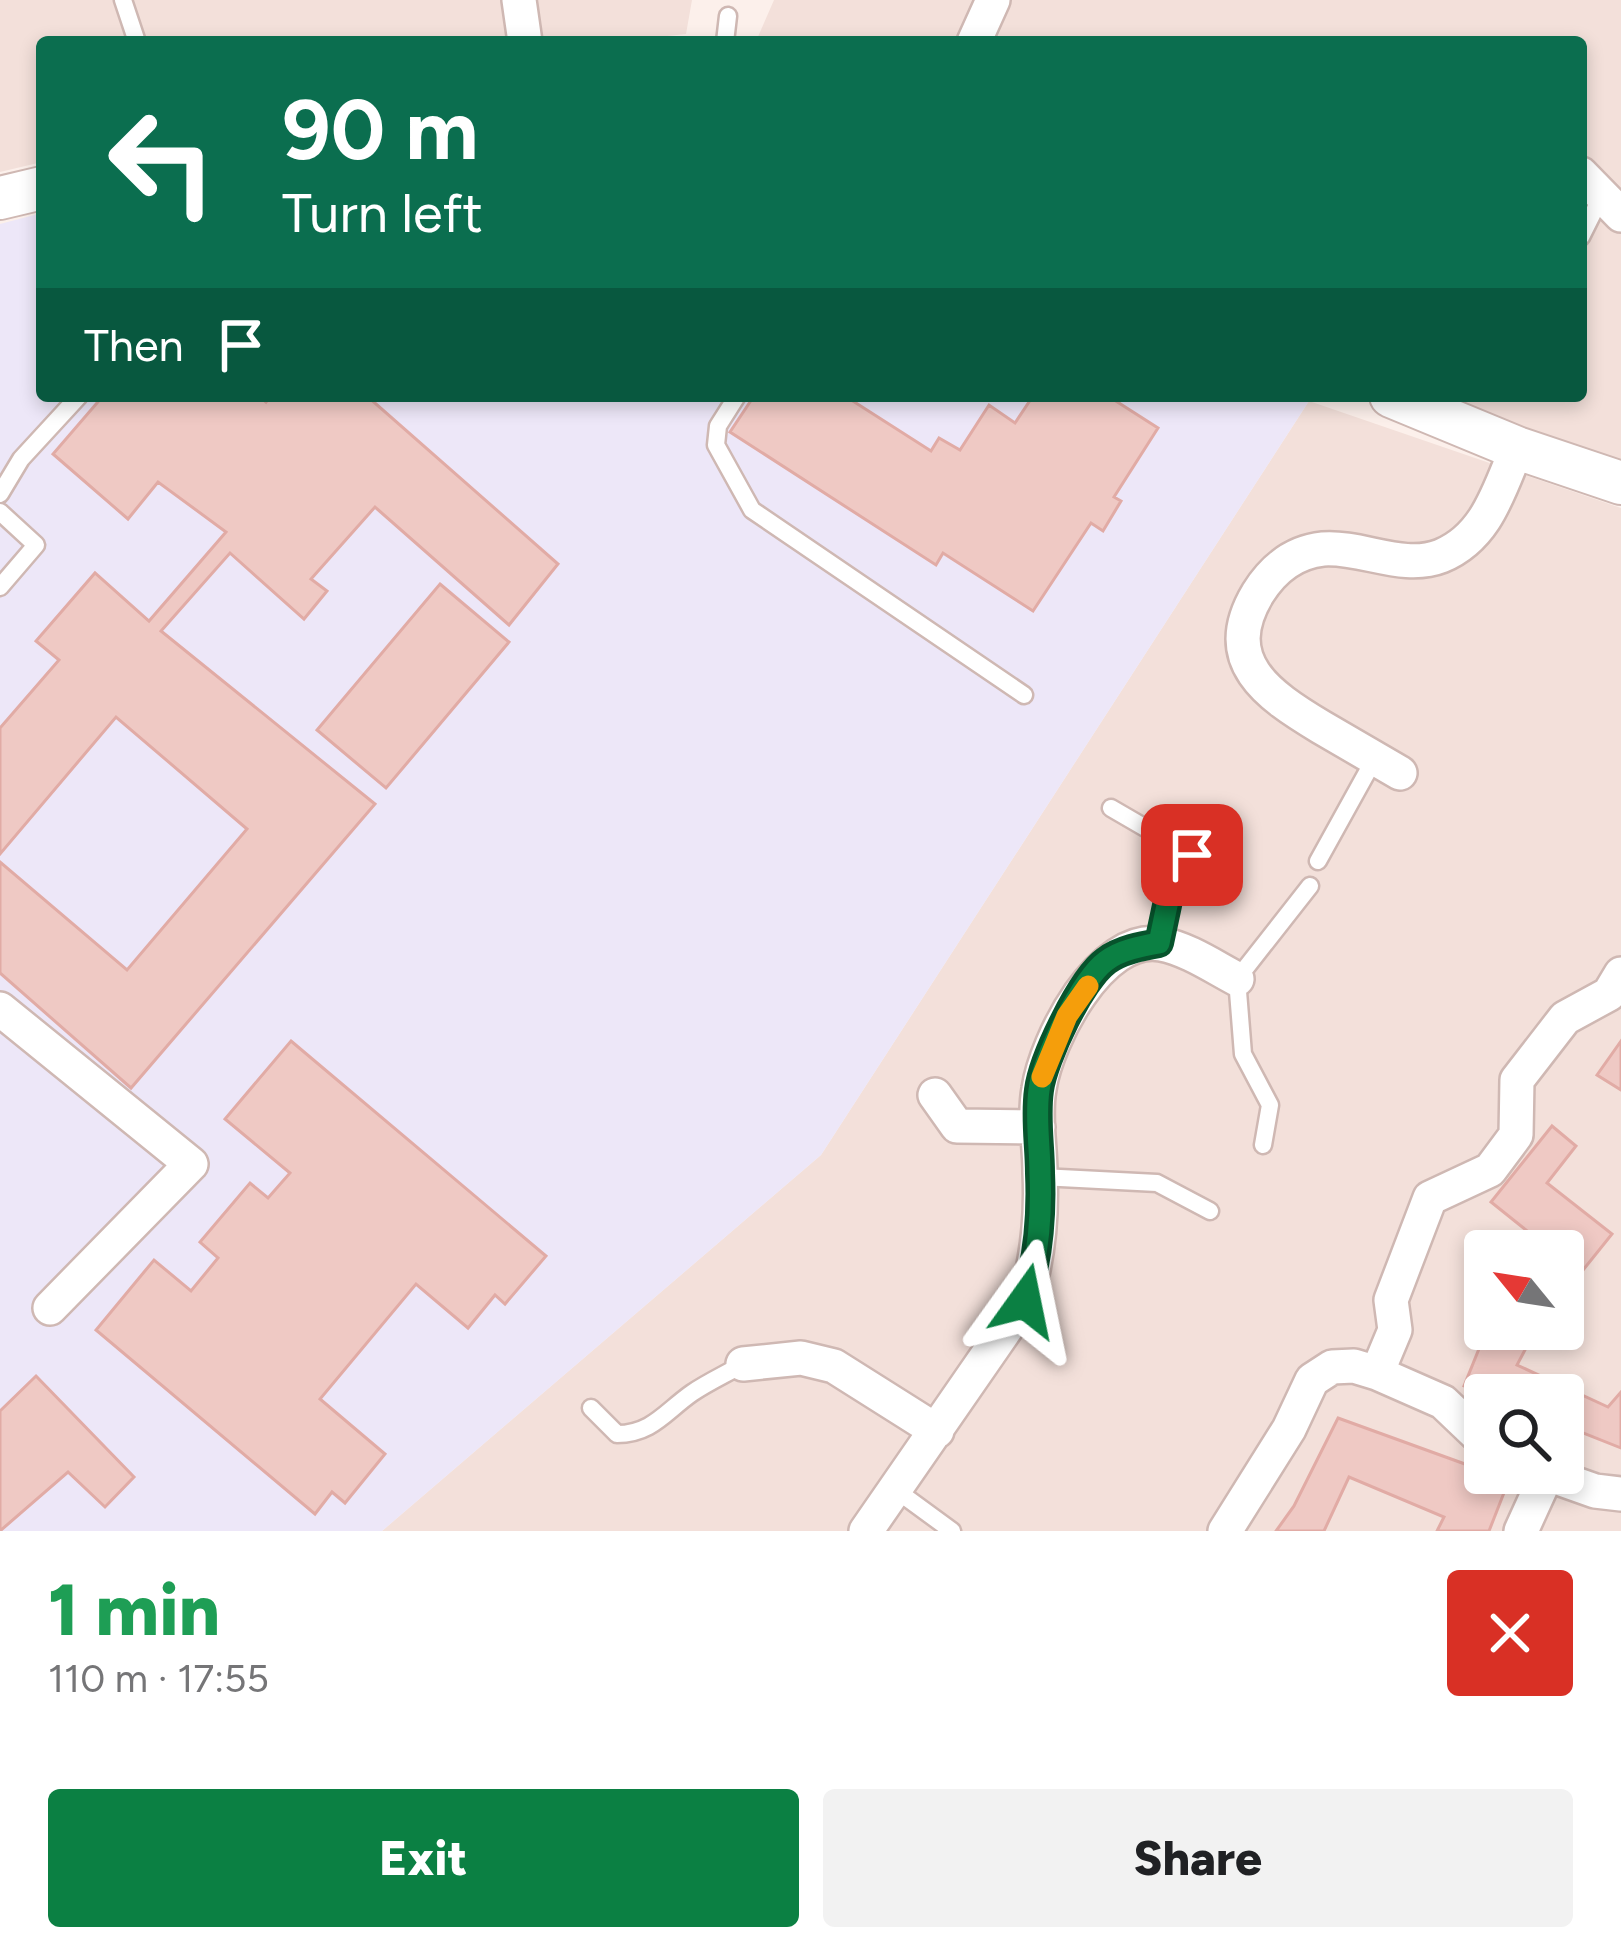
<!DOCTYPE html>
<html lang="en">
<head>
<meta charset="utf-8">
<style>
  body { margin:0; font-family:Figtree,sans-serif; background:#f2f2f2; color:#202124; height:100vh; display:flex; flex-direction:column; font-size:45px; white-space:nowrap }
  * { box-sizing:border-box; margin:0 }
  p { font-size:39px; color:#757577 }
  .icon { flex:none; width:66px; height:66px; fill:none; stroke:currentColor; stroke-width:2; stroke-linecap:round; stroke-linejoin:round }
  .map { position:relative; height:1531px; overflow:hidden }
  .side { display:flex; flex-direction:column; background:#fff; flex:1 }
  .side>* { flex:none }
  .hud { position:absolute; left:36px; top:36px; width:1551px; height:366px; border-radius:12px; box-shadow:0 6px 18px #0003; background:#0b6e4f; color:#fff; overflow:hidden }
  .needle { width:78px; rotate:300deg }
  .tools { position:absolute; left:1464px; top:1230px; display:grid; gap:24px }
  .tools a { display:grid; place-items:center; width:120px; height:120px; border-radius:12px; background:#fff; box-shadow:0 6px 18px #0003; font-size:60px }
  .pin { position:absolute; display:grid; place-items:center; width:102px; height:102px; color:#fff; margin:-51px; border-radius:24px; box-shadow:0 6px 18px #0006 }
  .me { position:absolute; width:132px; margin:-66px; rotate:12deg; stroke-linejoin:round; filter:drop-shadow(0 0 9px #0008) }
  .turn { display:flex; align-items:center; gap:42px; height:252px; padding:0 48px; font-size:54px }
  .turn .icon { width:156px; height:156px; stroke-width:2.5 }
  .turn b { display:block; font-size:84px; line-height:102px }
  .then { display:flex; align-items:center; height:114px; padding:0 48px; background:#0003; gap:24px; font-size:45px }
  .round { display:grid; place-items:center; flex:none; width:126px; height:126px; border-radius:12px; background:#f2f2f2 }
  .summary { display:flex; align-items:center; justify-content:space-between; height:204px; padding:0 48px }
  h1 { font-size:72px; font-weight:800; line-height:90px; color:#1e9e55 }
  .primary-button { display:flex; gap:24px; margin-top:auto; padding:24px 48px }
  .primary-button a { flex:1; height:138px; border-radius:12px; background:#0b8043; color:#fff; font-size:48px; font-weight:800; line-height:138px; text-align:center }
  .primary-button a+a { background:#f2f2f2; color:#202124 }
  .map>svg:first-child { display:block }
  .residential { fill:#f3e0da; fill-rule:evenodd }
  .education { fill:#ede7f8 }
  .building { fill:#efc9c4; stroke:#e1aba5; stroke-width:3 }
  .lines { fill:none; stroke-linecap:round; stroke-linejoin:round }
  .service-casing { stroke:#cfb8b3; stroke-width:21 }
  .minor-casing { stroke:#cfb8b3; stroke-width:38 }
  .tertiary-casing { stroke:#cfb8b3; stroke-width:46 }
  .service { stroke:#fff; stroke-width:16 }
  .minor { stroke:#fff; stroke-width:33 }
  .tertiary { stroke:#fff; stroke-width:42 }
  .route-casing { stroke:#07532c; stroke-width:30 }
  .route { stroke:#0b8043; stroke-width:21 }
  .slow { stroke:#f59e0b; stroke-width:21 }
</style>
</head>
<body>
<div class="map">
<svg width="1621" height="1531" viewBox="0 0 1621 1531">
  <rect width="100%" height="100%" fill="#fcf0eb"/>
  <path class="residential" d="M0,0h692l-6,34 -74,8h-570v120l-42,10z
    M774,0h847v463l-30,-4 -146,-63h136v-354h-817l-7,-3z
    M1309,401l312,107v1023h-1239l439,-376zM1485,1251h78v78h-78zM1485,1395h78v78h-78z"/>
  <path class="education" d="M42,213v183h1254l13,5 -488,754 -439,376h-382v-1307z"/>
  <path class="building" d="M103,396h156l7,6 5,-6h96l191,168 -49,61 -134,-118 -64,72 16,12 -23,28 -74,-66 -69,78 214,173 -244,284 -131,-115v-111l127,108 120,-141 -131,-112 -116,137v-126l59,-68 -23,-19 59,-68 54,48 77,-89 -68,-50 -30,37 -75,-65z
    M754,396h91l86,55 8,-13 21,12 29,-45 26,18 18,-27h75l50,32 -44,69 7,4 -18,30 -12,-8 -58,88 -90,-58 -7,12 -206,-133z
    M440,584l69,58 -123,146 -69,-58z
    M291,1041l255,215 -41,48 -10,-9 -27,33 -52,-44 -96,115 65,55 -40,49 -13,-11 -17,22 -219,-184 58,-70 37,31 27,-33 -18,-16 50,-59 18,15 22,-25 -65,-54z
    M1621,1041v49l-24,-15z
    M1552,1126l24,20 -29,37 65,51 -49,61v-44h-22l5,-5 -55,-44z
    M1487,1329h49l-19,36 91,42 13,-15v56l-58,-23v-30h-76l-23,-9z
    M36,1376l98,101 -29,30 -37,-35 -68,59v-120z
    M1338,1418l171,62 -20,51h-52l7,-14 -95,-40 -25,54h-48l18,-25z"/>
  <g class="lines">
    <defs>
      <path id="service" d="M123,0l14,42
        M725,42l3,-26
        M1581,237l21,-42
        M737,396l-19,30 -2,19 36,65 272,185
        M0,494l21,-35 58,-63
        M0,512l36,33 -36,42
        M1111,808l81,47 -23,41 -10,47
        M1318,861l57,-103
        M1263,1145l7,-40 -27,-51 -6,-75 73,-93
        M1041,1177l116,6 53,28
        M591,1408l26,26c35,0 49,-23 75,-41 16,-11 34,-19 51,-29
        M896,1490l56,41"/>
      <path id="minor" d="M519,0l6,42
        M974,42l19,-42
        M1581,174l40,41
        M1400,773c-26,-15 -53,-31 -79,-46 -53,-32 -104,-66 -63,-134 15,-24 36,-41 65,-44 39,-3 80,22 118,7 46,-19 58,-66 76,-108
        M0,1009l191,155 -141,144
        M935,1095l22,31 81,1
        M743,1364l58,-6 33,8 103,65
        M1377,1373l18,-43 -4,-30 39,-102 60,-28 26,-35 1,-55 48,-62 44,-24 12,-20
        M866,1531l159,-230c13,-42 17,-85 15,-128 0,-28 -6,-57 -1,-84 7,-49 62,-156 122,-145 27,5 53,23 76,35
        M1225,1531l64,-102 23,-49 20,-13 22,-1 23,7 66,29 42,40
        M1521,1531l26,-57 48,17 26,3"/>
      <path id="tertiary" d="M0,198l42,-10
        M1391,396l126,52 104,35"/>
    </defs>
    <use href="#service" class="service-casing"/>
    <use href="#minor" class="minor-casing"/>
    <use href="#tertiary" class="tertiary-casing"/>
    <use href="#service" class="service"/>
    <use href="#minor" class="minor"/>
    <use href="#tertiary" class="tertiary"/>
  </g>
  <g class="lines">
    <defs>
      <path id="route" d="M1025,1301c13,-41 17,-84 15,-128 0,-27 -5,-55 -1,-83 4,-31 42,-111 67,-129 14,-11 36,-15 53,-18l10,-47 23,-41"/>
    </defs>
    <use href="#route" class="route-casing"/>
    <use href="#route" class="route"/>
    <path class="slow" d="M1042,1077l25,-61 21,-30"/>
  </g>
</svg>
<div class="tools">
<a><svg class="needle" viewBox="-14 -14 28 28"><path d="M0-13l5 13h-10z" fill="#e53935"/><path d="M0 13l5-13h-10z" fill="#757577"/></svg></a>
<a><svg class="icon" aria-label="search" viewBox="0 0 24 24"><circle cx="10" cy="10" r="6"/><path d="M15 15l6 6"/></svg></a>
</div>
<div class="pin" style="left:1192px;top:855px;background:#d93025"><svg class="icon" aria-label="arrive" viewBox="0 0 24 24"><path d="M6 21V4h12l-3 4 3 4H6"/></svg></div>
<svg class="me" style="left:1025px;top:1301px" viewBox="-20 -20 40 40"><path d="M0-17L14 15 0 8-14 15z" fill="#0b8043" stroke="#fff" stroke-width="4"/></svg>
<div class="hud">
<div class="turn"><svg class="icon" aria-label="left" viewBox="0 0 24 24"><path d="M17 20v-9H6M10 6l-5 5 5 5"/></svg><div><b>90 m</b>Turn left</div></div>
<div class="then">Then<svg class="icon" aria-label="arrive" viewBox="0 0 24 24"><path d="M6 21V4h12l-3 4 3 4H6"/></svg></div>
</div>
</div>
<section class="side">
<div class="summary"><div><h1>1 min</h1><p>110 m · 17:55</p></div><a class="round" style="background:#d93025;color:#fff"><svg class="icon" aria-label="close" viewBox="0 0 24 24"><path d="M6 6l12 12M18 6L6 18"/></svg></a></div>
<div class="primary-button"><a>Exit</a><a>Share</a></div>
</section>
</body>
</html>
